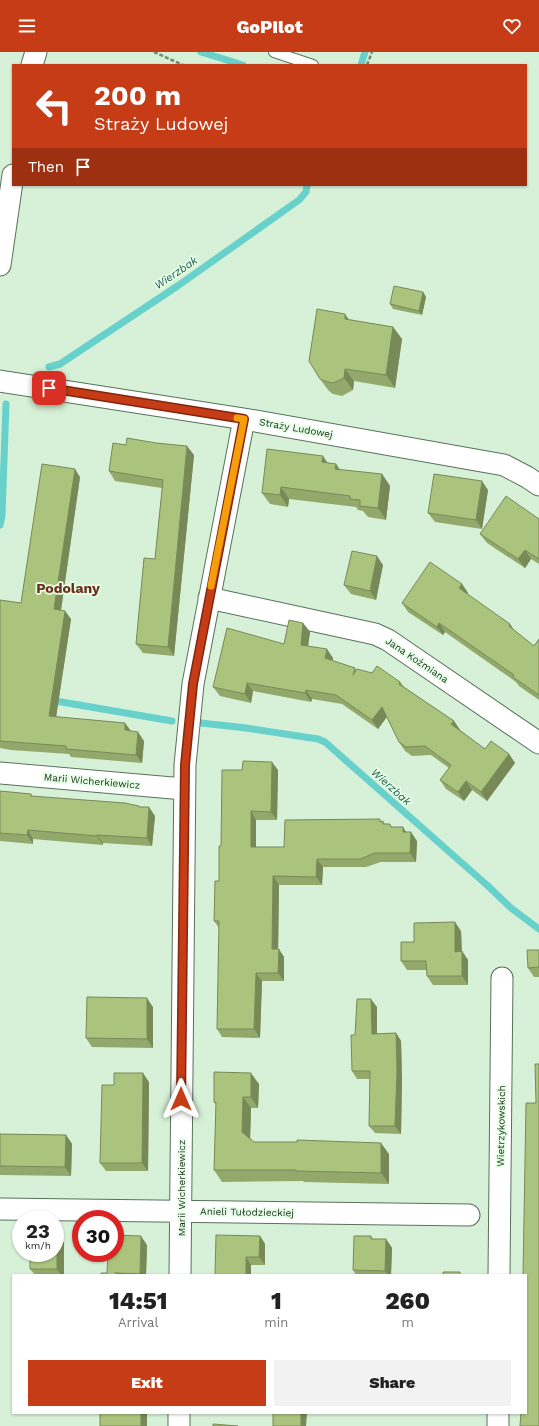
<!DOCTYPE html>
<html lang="en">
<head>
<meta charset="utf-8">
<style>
  body { margin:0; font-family:"Work Sans",sans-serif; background:#f2f2f2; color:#222; height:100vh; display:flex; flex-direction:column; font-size:15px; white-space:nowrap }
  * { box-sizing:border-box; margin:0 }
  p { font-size:13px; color:#767676 }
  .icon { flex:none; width:22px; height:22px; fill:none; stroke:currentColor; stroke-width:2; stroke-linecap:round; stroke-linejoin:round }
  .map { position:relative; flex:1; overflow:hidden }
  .details { position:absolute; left:12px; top:1222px; width:515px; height:140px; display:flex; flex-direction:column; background:#fff; border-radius:0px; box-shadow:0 1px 3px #0004 }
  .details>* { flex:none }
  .guide { position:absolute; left:12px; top:12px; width:515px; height:122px; border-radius:0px; box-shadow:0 1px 3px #0004; background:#c53c16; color:#fff; overflow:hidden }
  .speed { position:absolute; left:12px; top:1158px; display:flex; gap:8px; font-size:20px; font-weight:700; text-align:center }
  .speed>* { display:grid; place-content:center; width:52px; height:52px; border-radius:50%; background:#fff; box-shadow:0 1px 3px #0004; line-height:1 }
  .speed small { font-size:10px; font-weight:400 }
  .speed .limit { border:6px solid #d22; background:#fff; color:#111 }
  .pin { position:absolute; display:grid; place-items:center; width:34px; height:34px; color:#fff; margin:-17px; border-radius:8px; box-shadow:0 2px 6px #0006 }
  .me { position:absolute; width:44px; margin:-22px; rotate:0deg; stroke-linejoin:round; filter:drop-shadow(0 0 3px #0008) }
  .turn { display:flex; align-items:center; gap:14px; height:84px; padding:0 16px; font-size:18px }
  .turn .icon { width:52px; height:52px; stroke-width:2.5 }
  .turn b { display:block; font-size:28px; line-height:34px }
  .then { display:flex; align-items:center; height:38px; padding:0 16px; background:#0003; gap:8px; font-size:15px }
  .eta { display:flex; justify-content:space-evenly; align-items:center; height:68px; text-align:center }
  .eta b { font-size:24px; font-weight:800; line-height:28px }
  .cta { display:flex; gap:8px; margin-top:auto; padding:8px 16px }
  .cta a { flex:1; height:46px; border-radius:0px; background:#c53c16; color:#fff; font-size:16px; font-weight:800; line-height:46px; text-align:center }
  .cta a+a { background:#f2f2f2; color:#222 }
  header { display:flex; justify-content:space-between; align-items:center; height:52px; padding:0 16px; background:#c53c16; color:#fff; font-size:18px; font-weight:800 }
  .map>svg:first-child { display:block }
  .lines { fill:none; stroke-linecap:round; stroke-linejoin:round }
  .stream { stroke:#68d1cc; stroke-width:7 }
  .service-casing { stroke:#59715b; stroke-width:12 }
  .minor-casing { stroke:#59715b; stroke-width:23 }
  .path { stroke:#768877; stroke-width:2.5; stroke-dasharray:4 2; stroke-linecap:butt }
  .service { stroke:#fff; stroke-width:10 }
  .minor { stroke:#fff; stroke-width:21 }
  .wall { fill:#93a96c }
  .shaded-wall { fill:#788958 }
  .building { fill:#abc47d; stroke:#788958 }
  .route-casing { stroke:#80270e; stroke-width:10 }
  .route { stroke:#c53c16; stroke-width:7 }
  .slow { stroke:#f59e0b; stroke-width:7 }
  .labels { text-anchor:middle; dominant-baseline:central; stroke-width:3.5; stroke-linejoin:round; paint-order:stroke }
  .street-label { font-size:10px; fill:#242f25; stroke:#e3ffe4 }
  .water-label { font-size:11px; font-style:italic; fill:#255351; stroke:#e3ffe4 }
  .district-label { font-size:14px; font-weight:bold; fill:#702d1c; stroke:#e3ffe4 }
</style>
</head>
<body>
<header><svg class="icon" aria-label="menu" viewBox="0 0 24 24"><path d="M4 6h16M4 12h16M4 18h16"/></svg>GoPilot<svg class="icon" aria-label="heart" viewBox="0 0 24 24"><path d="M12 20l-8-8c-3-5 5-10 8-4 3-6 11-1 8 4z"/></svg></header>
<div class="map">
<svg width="539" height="1374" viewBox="0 0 539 1374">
  <rect width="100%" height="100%" fill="#d6f1d7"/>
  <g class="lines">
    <path class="stream" d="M201,0l42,13
      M361,13l4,-13
      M49,315l11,-3 119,-79 120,-85 7,-8 1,-7
      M0,473l2,-9 4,-112
      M50,648l122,21
      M201,671l45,5 72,11 7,3 163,144 23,22 28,21"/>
    <defs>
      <path id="service" d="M274,0l39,13"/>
      <path id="minor" d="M32,13l4,-13
        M0,213l13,-90
        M0,329l244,38 260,46 23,12 12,8
        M209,546l166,36 13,6 151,103
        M0,721l184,16
        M0,1157l469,6
        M180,1223l5,-510 8,-81 51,-265
        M499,1223l3,-297
        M179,1374v-13
        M498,1374v-13"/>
    </defs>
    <use href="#service" class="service-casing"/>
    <use href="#minor" class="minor-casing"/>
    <path class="path" d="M154,0l29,13
      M367,13l5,-13"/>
    <use href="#service" class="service"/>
    <use href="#minor" class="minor"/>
  </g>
  <path class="wall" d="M423,240l3,5 -4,18 -29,-6 -3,-5z
    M350,268l43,7 9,12 -7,49 -41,-7 -1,9 -11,6 -9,-2 -4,-3 -9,-12z
    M194,403l-20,201 -31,-3 -7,-9 19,-85 7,-71 -47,-7 -6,-10z
    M328,411l8,1 4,6 42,4 8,12 -4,34 -18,-3 -5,-6 -5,-1 -2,-3 -67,-8 -1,8 -18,-3 -8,-11z
    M80,425l-19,133 4,1 6,8 -15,98 75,14 13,10 -2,22 -71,-6 -2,-3 -58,-4 -11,-2v-148l21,3z
    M488,438l-6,39 -47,-7 -7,-9z
    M539,467v45l-8,-5 -6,9 -38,-25 -7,-9z
    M383,513l-7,35 -25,-6 -7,-9z
    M462,532l6,9 -1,1 67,52 5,-7v61l-20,-14 -3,-4 -71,-50 -2,3 -35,-23 -6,-9z
    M303,571l7,9 -2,14 25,12v3l22,7 1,2 44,12 4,5 50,34 6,9 25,19 24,5 6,9 -28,38 -15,-11 -8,11 -18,-12 -6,-9 9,-12 -18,-13 -19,1 -7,-5 -6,-9 -12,-25 -9,12 -36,-25 -30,-5 -1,3 -58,-11 -2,12 -31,-7 -7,-9 71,-43z
    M278,718l-1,50h-21v27h28l99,-26 2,3 21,8 11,9 -1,21h-35l-15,5h-43l-1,18h-43l-1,64 6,8v24h-22l-2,57 -38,-1 -5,-8 2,-101 -5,-7 5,-40 2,-35z
    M0,739l31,3 2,3 106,9 1,1 15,9 -3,30 -49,-3v2l-70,-6v5l-33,-3z
    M461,879l1,20 6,9v25h-35l-6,-9v-6h-20l-6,-9 13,-19z
    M539,898v27h-5l-6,-9z
    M153,955v41l-61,-1 -6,-9z
    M377,955v27l19,-1 5,8 1,38 -1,55 -26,-1 -6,-7 1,-47h-13l-5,-8 3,-36z
    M149,1030l-1,89h-42l-6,-8 14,-78z
    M259,1032l-1,24h-7l-1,30 4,4 135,12v30l-85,-2 -1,-1 -81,1 -8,-12 2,-65 -2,-3z
    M0,1082l66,1 6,9 -1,32 -71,-1z
    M57,1182l7,9v32h-29l-5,-6z
    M260,1184l5,8v21h-14v10h-36z
    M371,1184l2,3h13l6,9 -1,27h-35l-3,-5z
    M147,1193l-1,30h-45l6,-2z"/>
  <path class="shaded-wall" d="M423,240l3,5 -4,18 -3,-4z
    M345,262l9,13 -9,-8z
    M393,275l9,12 -7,49 -9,-13z
    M345,317l9,12 -1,9 -9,-12z
    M187,394l7,9 -20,201 -6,-9z
    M323,404l8,12 -9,-6z
    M336,412l8,12 -9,-7z
    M75,417l5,8 -20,140 -6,-8z
    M382,422l8,12 -4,34 -8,-12z
    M482,429l6,9 -6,39 -6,-9z
    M281,435l8,12 -1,8 -8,-12z
    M525,498l6,9 -6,9 -7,-9z
    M377,504l6,9 -7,35 -6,-9z
    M462,532l6,9 -3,4 -6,-9z
    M65,559l6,8 -16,105 -6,-8z
    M303,571l7,9 -3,22 -6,-9z
    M439,571l6,9 -2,3 -6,-8z
    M510,572l6,9 -7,-7z
    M327,597l6,9 -1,9 -7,-9z
    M400,630l6,9 -7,-7z
    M247,631l6,8 -2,12 -6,-9z
    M306,638l6,9 -1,3 -6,-9z
    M382,655l6,8 -10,14 -6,-9z
    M454,669l6,9 -2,3 -7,-9z
    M125,671l6,8 -6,-1z
    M138,680l6,9 -2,22 -6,-8z
    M509,702l6,9 -28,38 -6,-9z
    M272,710l6,8 -1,50 -6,-8z
    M466,729l6,9 -8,11 -6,-9z
    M149,755l6,9 -3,30 -5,-8z
    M251,759l5,9v35l-5,-8z
    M403,775l5,8 -5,-3z
    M28,778l5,9v5l-6,-9z
    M411,780l6,9 -1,21 -6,-9z
    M97,783l6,8v2l-6,-9z
    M317,807l6,8 -1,18 -6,-8z
    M273,824l6,9 -1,73 -6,-9z
    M455,870l6,9 1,29 -7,-8z
    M279,897l5,8v24l-6,-8z
    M462,899l6,9v25l-6,-9z
    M256,921l6,8 -2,57 -6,-9z
    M147,946l6,9v41l-6,-9z
    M371,947l6,8v35l-5,-8z
    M396,981l5,8 1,38 -1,55 -6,-8z
    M143,1021l6,9 -1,89 -6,-8z
    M251,1021l8,11 -1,24 -7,-11z
    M243,1045l8,11 -1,35 -8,-11z
    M66,1083l6,9 -1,32 -6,-9z
    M381,1091l8,11v30l-8,-11z
    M57,1182l7,9v32h-3l-4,-6z
    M141,1184l6,9 -1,30h-6v-1z
    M260,1184l5,8v21l-6,-8z
    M386,1187l6,9 -1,27h-3l-3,-4z
    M246,1205l5,8v10h-5z
    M141,1361h6v13h-6z
    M301,1361h6l-1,13h-5z"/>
  <path class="building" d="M394,234l29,6 -4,19 -29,-7z
    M317,257l28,5v5l48,8 -7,48 -41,-6 -1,9 -11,5 -9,-2 -4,-2 -11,-18z
    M127,386l29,5 31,3 -19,201 -32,-3 8,-86 11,1 8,-79 -54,-9 4,-28 13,2z
    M267,397l56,7 -1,6 14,2 -1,5 47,5 -4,34 -18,-2v-6l-10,-1v-3l-69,-9 -1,8 -18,-2z
    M42,412l33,5 -21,140 11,2 -16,105 76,7v7l13,2 -2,23 -70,-6v-3l-66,-5v-141l21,3z
    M434,422l48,7 -6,39 -48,-7z
    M506,444l33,23v40l-14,-9 -7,9 -38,-25z
    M352,499l25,5 -7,35 -26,-6z
    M430,510l32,22 -3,4 51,36 -1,2 25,20 5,-7v56l-26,-18 1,-2 -75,-52 -2,4 -35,-24z
    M289,568l14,3 -2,22 26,4 -2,9 30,10 -2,7 4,-6 15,4 5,-7 23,16 -1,2 55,37 -3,3 34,25 6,-8 18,13 -28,38 -15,-11 -8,11 -18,-12 11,-15 -26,-19 -19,1 -7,-5 -17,-35 -10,13 -36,-25 -30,-5 -1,3 -58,-10 -2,11 -32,-7 14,-59 57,16z
    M243,709l29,1 -1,50 -20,-1v36h33l1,-27 95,-1v3l3,-1v3h7l1,3h12v5h8l-1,21h-35l-15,6h-43l-1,18 -43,-1 -1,73h7l-1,24h-22l-2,56h-37l2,-108h-5l1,-40h4v-35h2l1,-76h20z
    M0,739l31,3v2l94,7 14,3v1h10l-2,31 -50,-3v1l-69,-6 -1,5 -27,-2z
    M455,870v30l7,-1v25h-35l-1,-15h-25v-19h13v-19z
    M527,898h12v17l-11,1z
    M87,945l60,1v41l-61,-1z
    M357,947h14l1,35 24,-1 1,38 -2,55h-26l1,-55h-18l-1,-36h4z
    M535,1012h4v362h-19l1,-13h5v-138h-3l3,-172h10z
    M214,1020l37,1v24h-8l-1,35 12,10h43v-2l84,3v30l-85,-2v-1h-82l2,-68h-2z
    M114,1021h29l-1,90h-42l2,-78h12z
    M0,1082l66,1 -1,32 -65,-1z
    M55,1182h2v35h-27v-16h25z
    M115,1183l26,1 -1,38 -25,-1 6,1v1h-20v-2h6l1,-20h7z
    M216,1183l44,1 -1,21h-13v18h-31z
    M354,1184h17v3h15l-1,32 -32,-1z
    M443,1220h17v3h-17z
    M100,1361h41v13h-41z
    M273,1361h28v13h-28z
    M213,1372l25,2h-25z"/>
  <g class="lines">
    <defs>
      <path id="route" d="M49,336l195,31 -51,265 -8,81 -4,334"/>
    </defs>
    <use href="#route" class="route-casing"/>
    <use href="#route" class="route"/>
    <path class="slow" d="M211,534l33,-167 -7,-1"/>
  </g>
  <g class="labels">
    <g class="street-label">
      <text transform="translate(296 376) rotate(10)">Straży Ludowej</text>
      <text transform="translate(417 608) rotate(34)">Jana Koźmiana</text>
      <text transform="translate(92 729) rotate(5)">Marii Wicherkiewicz</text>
      <text transform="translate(501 1074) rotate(-89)">Wietrzykowskich</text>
      <text transform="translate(181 1136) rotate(-90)">Marii Wicherkiewicz</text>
      <text transform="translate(247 1160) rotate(1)">Anieli Tułodzieckiej</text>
    </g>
    <g class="water-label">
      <text transform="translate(176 221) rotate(-34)">Wierzbak</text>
      <text transform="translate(391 735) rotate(42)">Wierzbak</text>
    </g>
    <g class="district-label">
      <text x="68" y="536">Podolany</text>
    </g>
  </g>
</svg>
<div class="speed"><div>23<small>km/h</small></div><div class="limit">30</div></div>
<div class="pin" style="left:49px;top:336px;background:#d93025"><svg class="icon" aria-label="arrive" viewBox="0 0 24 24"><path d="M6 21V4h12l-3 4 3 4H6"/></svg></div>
<svg class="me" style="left:181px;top:1047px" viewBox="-20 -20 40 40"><path d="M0-17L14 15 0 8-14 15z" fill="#c53c16" stroke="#fff" stroke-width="4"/></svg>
<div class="guide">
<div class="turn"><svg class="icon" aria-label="left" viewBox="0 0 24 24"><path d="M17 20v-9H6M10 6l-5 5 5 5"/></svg><div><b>200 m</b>Straży Ludowej</div></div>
<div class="then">Then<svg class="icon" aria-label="arrive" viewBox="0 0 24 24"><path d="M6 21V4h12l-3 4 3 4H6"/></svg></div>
</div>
<section class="details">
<div class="eta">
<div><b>14:51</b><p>Arrival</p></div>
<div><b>1</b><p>min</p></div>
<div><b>260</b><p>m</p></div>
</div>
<div class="cta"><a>Exit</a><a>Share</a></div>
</section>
</div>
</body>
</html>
